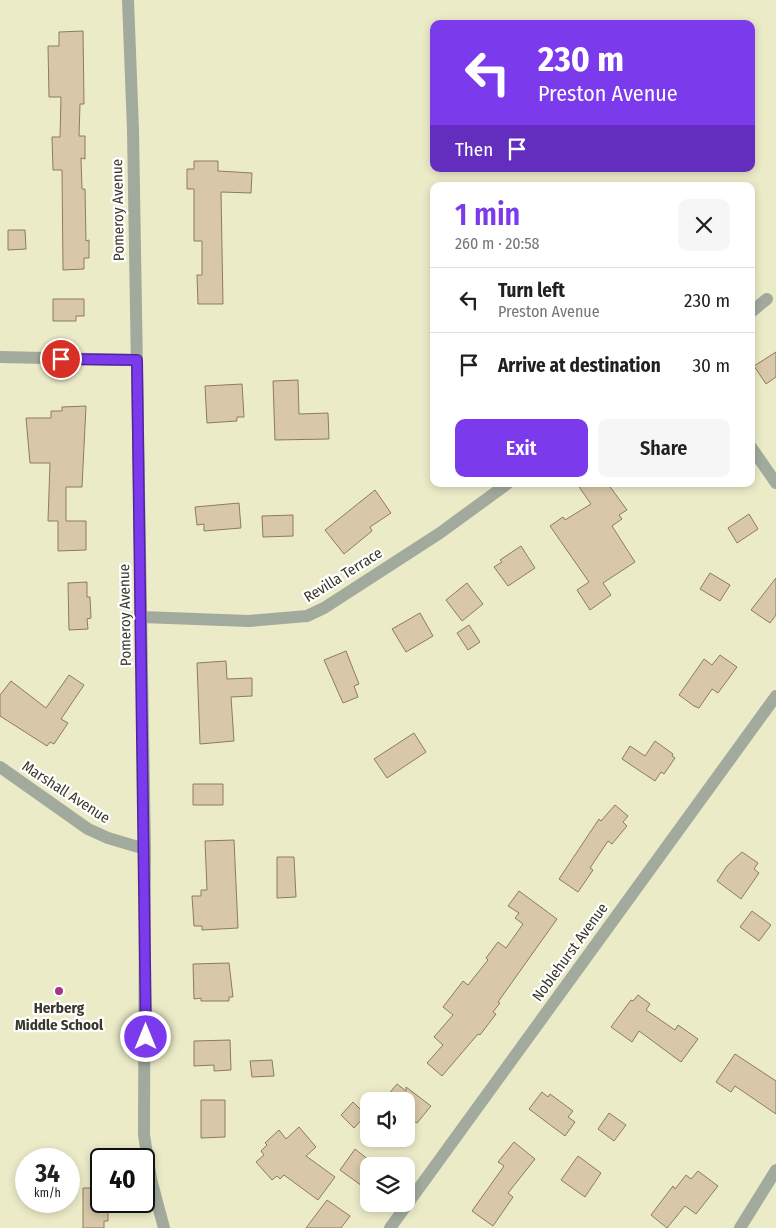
<!DOCTYPE html>
<html lang="en">
<head>
<meta charset="utf-8">
<style>
  body { margin:0; font-family:"Fira Sans Condensed",sans-serif; background:#f6f6f6; color:#202124; height:100vh; display:flex; flex-direction:column; font-size:19px; white-space:nowrap }
  * { box-sizing:border-box; margin:0 }
  p { font-size:16px; color:#757577 }
  .icon { flex:none; width:28px; height:28px; fill:none; stroke:currentColor; stroke-width:2; stroke-linecap:round; stroke-linejoin:round }
  .map { position:relative; flex:1; overflow:hidden }
  .sheet { position:absolute; left:430px; top:182px; width:325px; height:305px; display:flex; flex-direction:column; background:#fff; border-radius:10px; box-shadow:0 2px 8px #0003 }
  .sheet>* { flex:none }
  .banner { position:absolute; left:430px; top:20px; width:325px; height:152px; border-radius:10px; box-shadow:0 2px 8px #0003; background:#7c3aed; color:#fff; overflow:hidden }
  .controls { position:absolute; left:360px; top:1092px; display:grid; gap:10px }
  .controls a { display:grid; place-items:center; width:55px; height:55px; border-radius:10px; background:#fff; box-shadow:0 2px 8px #0003; font-size:25px }
  .speed { position:absolute; left:15px; top:1148px; display:flex; gap:10px; font-size:25px; font-weight:700; text-align:center }
  .speed>* { display:grid; place-content:center; width:65px; height:65px; border-radius:50%; background:#fff; box-shadow:0 2px 8px #0003; line-height:1 }
  .speed small { font-size:12px; font-weight:400 }
  .speed .limit { border:2px solid #111; border-radius:8px; background:#fff; color:#111 }
  .pin { position:absolute; display:grid; place-items:center; width:42px; height:42px; color:#fff; margin:-21px; border:2px solid #fff; border-radius:50%; box-shadow:0 1px 5px #0007 }
  .me { position:absolute; width:55px; margin:-28px; rotate:0deg; stroke-linejoin:round; filter:drop-shadow(0 0 4px #0008) }
  .turn { display:flex; align-items:center; gap:18px; height:105px; padding:0 25px; font-size:22px }
  .turn .icon { width:65px; height:65px; stroke-width:2.5 }
  .turn b { display:block; font-size:35px; line-height:42px }
  .then { display:flex; align-items:center; height:48px; padding:0 25px; background:#0003; gap:10px; font-size:19px }
  .round { display:grid; place-items:center; flex:none; width:52px; height:52px; border-radius:10px; background:#f6f6f6 }
  .summary { display:flex; align-items:center; justify-content:space-between; height:85px; padding:0 25px }
  h1 { font-size:30px; font-weight:600; line-height:38px; color:#7c3aed }
  .cta { display:flex; gap:10px; margin-top:auto; padding:10px 25px }
  .cta a { flex:1; height:58px; border-radius:10px; background:#7c3aed; color:#fff; font-size:20px; font-weight:600; line-height:58px; text-align:center }
  .cta a+a { background:#f6f6f6; color:#202124 }
  ul { padding:0; list-style:none }
  li { display:flex; align-items:center; gap:15px; height:65px; padding:0 25px; border-top:1px solid #e0e0e0 }
  li div { flex:1 }
  li b { display:block; font-size:19px }
  li em { font-style:normal }
  .map>svg:first-child { display:block }
  .building { fill:#d8c7a8; stroke:#8c7c5f }
  .lines { fill:none; stroke-linecap:round; stroke-linejoin:round }
  .minor { stroke:#a2aa9d; stroke-width:12 }
  .route-casing { stroke:#51269a; stroke-width:12 }
  .route { stroke:#7c3aed; stroke-width:9 }
  .poi-dot { fill:#a7338c; stroke:#fff; stroke-width:2 }
  .labels { text-anchor:middle; dominant-baseline:central; stroke-width:4.5; stroke-linejoin:round; paint-order:stroke }
  .street-label { font-size:15px; fill:#39382b; stroke:#fff }
  .poi-label { font-size:15px; font-weight:bold; fill:#39382b; stroke:#fff }
</style>
</head>
<body>
<div class="map">
<svg width="776" height="1228" viewBox="0 0 776 1228">
  <rect width="100%" height="100%" fill="#ecebc8"/>
  <path class="building" d="M83,31l1,73h-4l-1,32h6v23l-4,-1 1,31h3l1,52 3,-1v18h-5v11l-21,1 -1,-100h-9l-1,-33h8l1,-40h-12l-1,-51h11v-14z
    M194,161h24v10l34,2 -1,20 -30,-1 2,112h-25l-1,-29h5v-34h-8v-52h-7v-20h7z
    M8,230h17l1,19 -18,1z
    M53,299h31v17h-8v5h-23z
    M776,352v25l-10,7 -12,-18z
    M298,380l1,34 29,-1 1,26 -54,1 -2,-59z
    M242,384l2,33h-7v4l-30,2 -2,-37z
    M86,406l-4,81h-16v34h20v29l-28,1v-30h-10l2,-58h-20l-4,-45h25v-7h11v-4z
    M577,484h31l19,26 -8,5 3,4 -10,7 23,36 -32,21 8,12 -21,15 -13,-20 12,-8 -39,-56 13,-9 2,3 26,-16z
    M375,490l16,23 -21,14 2,4 -28,23 -19,-24z
    M239,503l2,25 -37,3v-7l-7,1 -2,-18z
    M749,514l9,15 -21,14 -9,-15z
    M293,515v21l-30,1 -1,-21z
    M521,546l14,22 -27,18 -14,-19 8,-5 -2,-2z
    M710,573l20,12 -10,16 -20,-12z
    M776,578v37l-6,8 -19,-13z
    M87,582v15h3l1,21 -4,1 1,10 -19,1 -1,-47z
    M467,583l16,21 -21,17 -16,-21z
    M420,613l13,23 -27,16 -14,-23z
    M469,625l11,17 -12,8 -11,-17z
    M346,651l13,33 -5,2 4,11 -15,6 -19,-43z
    M720,655l17,12 -19,26 -6,-4 -13,19 -5,-2 -15,-11 25,-36 8,6z
    M226,661l1,18 25,-1v18l-21,1 3,44 -34,3 -3,-81z
    M69,675l15,10 -23,34 7,4 -14,21 -4,-2 -3,4 -47,-30v-21l11,-14 35,27z
    M414,733l12,19 -39,26 -13,-19z
    M655,741l18,13 -1,2 3,2 -11,16 -3,-2 -6,9 -33,-22 8,-13 15,10z
    M193,784h30v21h-30z
    M615,805l13,11 -5,6 4,4 -15,18 -4,-3 -18,27 3,2 -15,22 -19,-13 40,-60 2,2z
    M234,840l4,88 -36,2v-4h-8l-2,-30h9v-6h6l-2,-49z
    M742,852l16,11 -4,6 5,4 -18,26 -24,-18 10,-15z
    M277,857h17l2,40 -19,1z
    M519,891l38,28 -59,83 2,1 -7,9 3,2 -16,21 -2,-1 -36,42 -15,-13 16,-18 -9,-8 19,-22 -10,-8 20,-26 5,4 20,-25 -2,-2 12,-16 8,6 17,-24 -8,-6 4,-5 -11,-7z
    M752,911l19,14 -12,16 -19,-14z
    M229,963l4,34h-4v4h-28v-3l-7,1 -1,-35z
    M638,995l12,9 -4,6 29,20 3,-5 20,14 -17,23 -42,-31 -7,11 -21,-15 20,-27 2,1z
    M230,1040l1,30 -17,1v-6l-20,1v-25z
    M735,1054l41,27v33l-41,-28 -4,6 -15,-10z
    M272,1060l2,16 -22,1 -2,-16z
    M397,1084l9,7v-4l25,19 -14,17 -11,-7v-15h-23z
    M542,1092l6,5 2,-3 23,17 -5,6 7,5 -10,14 -36,-27z
    M201,1100h24v37l-24,1z
    M353,1102l13,13 -12,13 -13,-13z
    M609,1113l17,12 -12,16 -16,-12z
    M299,1127l17,20 -10,9 29,21 -17,23 -34,-25 -4,4 -3,-3 -5,4 -16,-18 8,-7 -3,-4 6,-6 -2,-2 14,-13 7,9z
    M514,1142l21,17 -27,34 5,4 -20,29 -21,-15 32,-45 -6,-4z
    M355,1149l14,11v31l-29,-21z
    M578,1156l23,17 -16,24 -24,-17z
    M698,1171l20,15 -22,28 -11,-8 -18,22 -16,-13 22,-29 2,3 11,-14 5,4z
    M83,1188h18v13h7v20h-4v7h-21z
    M327,1200l23,16 -9,12h-35z"/>
  <g class="lines">
    <path class="minor" d="M128,0l5,130 12,719 -1,286 7,44 13,49
      M751,312l16,-13
      M0,357l137,3
      M751,447l25,36
      M142,617l107,4 58,-5 17,-8 116,-75 67,-49
      M0,767l88,62 20,9 37,11
      M390,1228l386,-532
      M740,1228l36,-58"/>
  </g>
  <g class="lines">
    <defs>
      <path id="route" d="M61,359l76,1 9,677"/>
    </defs>
    <use href="#route" class="route-casing"/>
    <use href="#route" class="route"/>
  </g>
  <circle class="poi-dot" cx="59" cy="991" r="5"/>
  <g class="labels">
    <g class="street-label">
      <text transform="translate(118 210) rotate(-91)">Pomeroy Avenue</text>
      <text transform="translate(343 575) rotate(-32)">Revilla Terrace</text>
      <text transform="translate(125 615) rotate(-91)">Pomeroy Avenue</text>
      <text transform="translate(66 792) rotate(33)">Marshall Avenue</text>
      <text transform="translate(570 952) rotate(-54)">Noblehurst Avenue</text>
    </g>
    <g class="poi-label">
      <text x="59" y="1008">Herberg<tspan x="59" dy="17">Middle School</tspan></text>
    </g>
  </g>
</svg>
<div class="controls">
<a><svg class="icon" aria-label="sound" viewBox="0 0 24 24"><path d="M4 9h4l5-4v14l-5-4H4zM17 9q2 3 0 6"/></svg></a>
<a><svg class="icon" aria-label="layers" viewBox="0 0 24 24"><path d="M12 4l9 5-9 5-9-5zM3 14l9 5 9-5"/></svg></a>
</div>
<div class="speed"><div>34<small>km/h</small></div><div class="limit">40</div></div>
<div class="pin" style="left:61px;top:359px;background:#d93025"><svg class="icon" aria-label="arrive" viewBox="0 0 24 24"><path d="M6 21V4h12l-3 4 3 4H6"/></svg></div>
<svg class="me" style="left:146px;top:1037px" viewBox="-20 -20 40 40"><circle r="17" fill="#7c3aed" stroke="#fff" stroke-width="3"/><path d="M0-11L8 9 0 5-8 9z" fill="#fff"/></svg>
<div class="banner">
<div class="turn"><svg class="icon" aria-label="left" viewBox="0 0 24 24"><path d="M17 20v-9H6M10 6l-5 5 5 5"/></svg><div><b>230 m</b>Preston Avenue</div></div>
<div class="then">Then<svg class="icon" aria-label="arrive" viewBox="0 0 24 24"><path d="M6 21V4h12l-3 4 3 4H6"/></svg></div>
</div>
<section class="sheet">
<div class="summary"><div><h1>1 min</h1><p>260 m · 20:58</p></div><a class="round"><svg class="icon" aria-label="close" viewBox="0 0 24 24"><path d="M6 6l12 12M18 6L6 18"/></svg></a></div>
<ul>
<li><svg class="icon" aria-label="left" viewBox="0 0 24 24"><path d="M17 20v-9H6M10 6l-5 5 5 5"/></svg><div><b>Turn left</b><p>Preston Avenue</p></div><em>230 m</em></li>
<li><svg class="icon" aria-label="arrive" viewBox="0 0 24 24"><path d="M6 21V4h12l-3 4 3 4H6"/></svg><div><b>Arrive at destination</b></div><em>30 m</em></li>
</ul>
<div class="cta"><a>Exit</a><a>Share</a></div>
</section>
</div>
</body>
</html>
